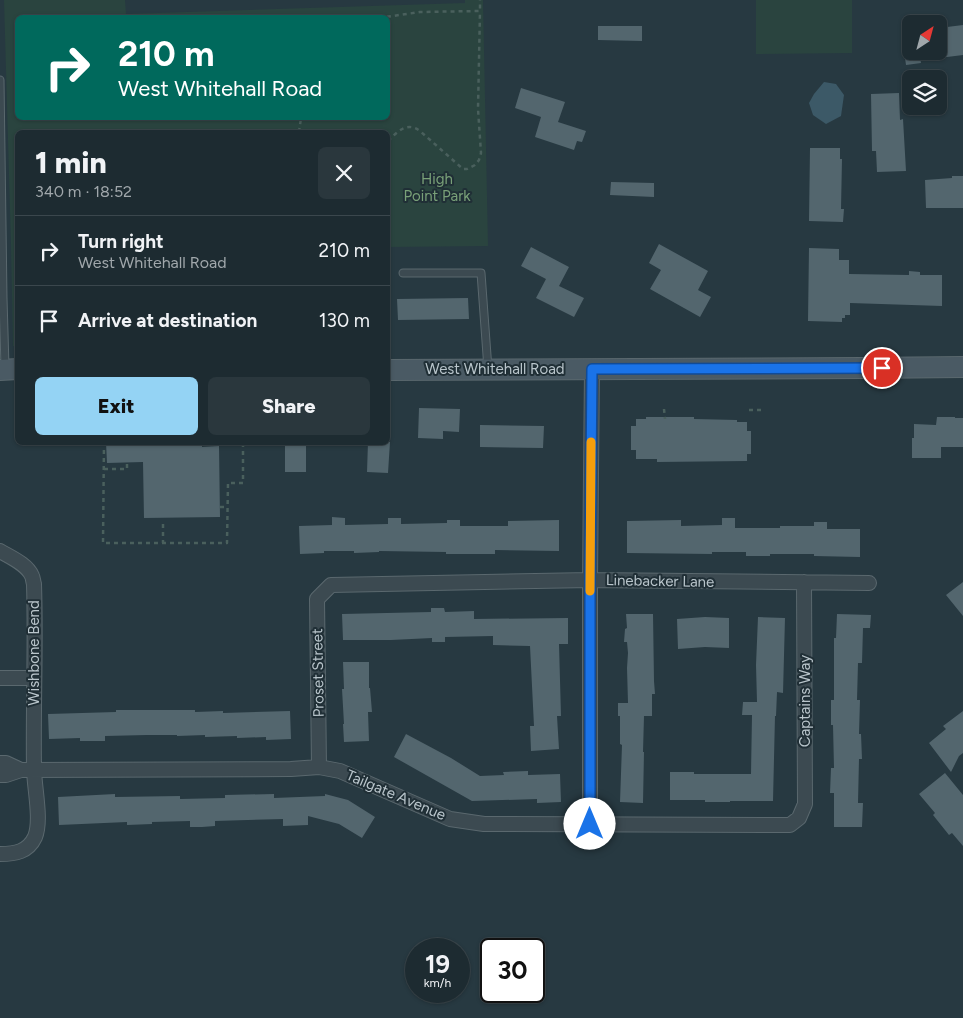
<!DOCTYPE html>
<html lang="en">
<head>
<meta charset="utf-8">
<style>
  body { margin:0; font-family:Figtree,sans-serif; background:#2a373d; color:#f1f3f6; height:100vh; display:flex; flex-direction:column; font-size:19px; white-space:nowrap }
  * { box-sizing:border-box; margin:0 }
  p { font-size:16px; color:#a0a7ab }
  .icon { flex:none; width:28px; height:28px; fill:none; stroke:currentColor; stroke-width:2; stroke-linecap:round; stroke-linejoin:round }
  .map { position:relative; flex:1; overflow:hidden }
  .drawer { position:absolute; left:15px; top:130px; width:375px; height:315px; display:flex; flex-direction:column; background:#1d2b31; border-radius:8px; box-shadow:0 1px 4px #0004,0 0 0 1px #3b474d }
  .drawer>* { flex:none }
  .hud { position:absolute; left:15px; top:15px; width:375px; height:105px; border-radius:8px; box-shadow:0 1px 4px #0004,0 0 0 1px #3b474d; background:#00695c; color:#fff; overflow:hidden }
  .needle { width:32px; rotate:36deg }
  .fabs { position:absolute; left:902px; top:15px; display:grid; gap:10px }
  .fabs a { display:grid; place-items:center; width:45px; height:45px; border-radius:8px; background:#1d2b31; box-shadow:0 1px 4px #0004,0 0 0 1px #3b474d; font-size:25px }
  .speed { position:absolute; left:405px; top:938px; display:flex; gap:10px; font-size:25px; font-weight:700; text-align:center }
  .speed>* { display:grid; place-content:center; width:65px; height:65px; border-radius:50%; background:#1d2b31; box-shadow:0 1px 4px #0004,0 0 0 1px #3b474d; line-height:1 }
  .speed small { font-size:12px; font-weight:400 }
  .speed .limit { border:2px solid #111; border-radius:8px; background:#fff; color:#111 }
  .pin { position:absolute; display:grid; place-items:center; width:42px; height:42px; color:#fff; margin:-21px; border:2px solid #fff; border-radius:50%; box-shadow:0 1px 5px #0007 }
  .me { position:absolute; width:55px; margin:-28px; rotate:0deg; stroke-linejoin:round; filter:drop-shadow(0 0 4px #0008) }
  .turn { display:flex; align-items:center; gap:18px; height:105px; padding:0 20px; font-size:22px }
  .turn .icon { width:65px; height:65px; stroke-width:2.5 }
  .turn b { display:block; font-size:35px; line-height:42px }
  .round { display:grid; place-items:center; flex:none; width:52px; height:52px; border-radius:8px; background:#2a373d }
  .head { display:flex; align-items:center; justify-content:space-between; height:85px; padding:0 20px }
  h1 { font-size:30px; font-weight:800; line-height:38px }
  .button { display:flex; gap:10px; margin-top:auto; padding:10px 20px }
  .button a { flex:1; height:58px; border-radius:8px; background:#94d3f4; color:#111; font-size:20px; font-weight:800; line-height:58px; text-align:center }
  .button a+a { background:#2a373d; color:#f1f3f6 }
  ul { padding:0; list-style:none }
  li { display:flex; align-items:center; gap:15px; height:70px; padding:0 20px; border-top:1px solid #3b474d }
  li div { flex:1 }
  li b { display:block; font-size:19px }
  li em { font-style:normal }
  .map>svg:first-child { display:block }
  .green { fill:#2a443f; fill-rule:evenodd }
  .water { fill:#3c5967 }
  .building { fill:#53666e }
  .lines { fill:none; stroke-linecap:round; stroke-linejoin:round }
  .lane-casing { stroke:#5a686e; stroke-width:9 }
  .street-casing { stroke:#5a686e; stroke-width:16 }
  .secondary-casing { stroke:#5a686e; stroke-width:22 }
  .path { stroke:#4a605d; stroke-width:2.5; stroke-dasharray:4 4; stroke-linecap:butt }
  .lane { stroke:#3c4a51; stroke-width:7 }
  .street { stroke:#3c4a51; stroke-width:14 }
  .secondary { stroke:#4a5a64; stroke-width:20 }
  .route-casing { stroke:#114b97; stroke-width:12 }
  .route { stroke:#1a73e8; stroke-width:9 }
  .slow { stroke:#f59e0b; stroke-width:9 }
  .labels { text-anchor:middle; dominant-baseline:central; stroke-width:4; stroke-linejoin:round; paint-order:stroke }
  .park-label { font-size:15px; fill:#79a078; stroke:#202f36 }
  .street-label { font-size:15px; fill:#b9c5cb; stroke:#202f36 }
</style>
</head>
<body>
<div class="map">
<svg width="963" height="1018" viewBox="0 0 963 1018">
  <rect width="100%" height="100%" fill="#273941"/>
  <path class="green" d="M4,0h121l1,14 339,-11v-3h18l5,246 -100,1v-115h-370v214h-5l-2,-102zM18,18h370v100h-370z
    M756,0h96v53l-96,1z"/>
  <path class="water" d="M824,82l12,2 8,11 -3,21 -15,8 -13,-9 -4,-12 5,-9z"/>
  <path class="building" d="M963,25v30l-24,3v-30z
    M598,26h44v15l-44,-1z
    M904,51h15l2,12 -15,2z
    M521,88l44,14 -7,20 28,9 -4,11 -5,-1 -3,9 -39,-13 6,-20 -26,-9z
    M899,93l1,27 3,-1 3,52 -29,1 -1,-21h-4l-1,-57z
    M810,148h30v11h2l-1,50h3l-1,13 -34,-1z
    M952,176h11v32h-37l-1,-28 27,-2z
    M611,182l43,1v14l-44,-2z
    M659,244l49,27 -10,19 13,7 -11,20 -50,-28 11,-19 -12,-7z
    M531,247l38,20 -10,19 25,12 -10,19 -38,-19 10,-19 -25,-13z
    M809,248l30,1v11h10v14l60,1v-4l11,1v3h22v31l-92,-3v12h-5v3h-3v4l-34,-1z
    M468,298l1,21 -71,1 -1,-21z
    M419,408l41,1 -1,23 -16,-1v8l-25,-1z
    M646,417h48v2l43,1v2h10v9h4v23h-4v7l-90,1v-3h-21v-9h-5v-24h5v-7h10z
    M937,417h18v1h8v29h-22v11h-29v-20h2v-14l22,1z
    M480,425l64,1 -1,22 -63,-1z
    M106,442h96v5l17,-1 1,71 -76,1 -1,-56 -36,1z
    M285,442h21v30h-21z
    M368,442h22l-2,31 -21,-1z
    M332,517l13,1v7l43,-1v-6h13v6l46,-1v-3h13v6h48v-5l51,-1v31l-64,-1v4h-49v-2l-67,-1v1l-25,1v-2h-30v2l-24,1 -1,-28 33,-1z
    M722,518h13v10h45v-2h34v-4h13v7h33v28l-46,-1v-2h-44v2h-24v-4h-34v2l-85,-1v-32l54,-1v6l41,-1z
    M963,582v34l-17,-21z
    M431,608h13l1,4 29,-1v8l94,-1v26h-9l2,72h-4l2,33 -28,2 -1,-25h4l-4,-80 -37,-1v-9l-48,1v5h-13v-4l-41,2h-48l-1,-26 89,-2z
    M626,614h27l1,67 1,13h-3v22h-8l-1,36h1l-1,51 -23,-1 2,-57 -2,-1v-28h-2v-13h10l-1,-35 1,-15 -1,-11h-3l1,-13 2,-1z
    M837,614l34,1 -1,13h-7l-1,35h-4l-1,37h3l-1,34h2l1,25h-3l-1,44h5l-1,24h-28v-34h-4l1,-25h3l-1,-43h-2v-25h3v-62h2z
    M705,617l24,1v30l-24,-1 -27,2 -1,-30z
    M758,617l27,1 -2,75 -6,-1 -1,24h-1l-2,85h-43v1h-25v-2h-35v-28h24v2h57l1,-59h-10l1,-13h14l-1,-37z
    M343,662h26v26h1l2,24h-4l1,29 -25,1 -1,-18h1l-2,-35h2z
    M116,710h79v2l28,-1v2l67,-2 1,28 -25,1v-3l-29,1v-2l-32,1v-2l-28,1v-1h-30l-42,1v5h-25v-3l-31,1 -1,-25 68,-2z
    M963,711v42l-4,3 -8,16 -22,-29 17,-14 -3,-3z
    M406,734l45,24 29,18 24,-1 -1,-3 25,-1v4l32,-1 1,28 -24,1v-4l-65,2 -78,-44z
    M945,773l18,22v51l-11,-13 -3,2 -16,-20 2,-2 -16,-19z
    M115,794v3l65,-1v3l45,-1v-3l49,-1v4l51,-2v-2l23,6 27,17 -13,21 -23,-14 -31,-8v9l-25,1v-7l-68,2v5l-13,1h-12v-6l-38,1v2l-25,1v-3l-68,3 -1,-28z"/>
  <g class="lines">
    <defs>
      <path id="lane" d="M0,80l3,218 2,69
        M403,273h78l7,96"/>
      <path id="street" d="M0,551c10,6 27,13 32,25 1,2 1,5 2,8 2,61 -1,123 0,184 0,19 8,52 1,69 -7,15 -20,17 -35,17
        M0,678h34
        M0,763h6l15,7
        M319,767l-2,-168 14,-14 259,-5 279,3
        M0,775h6l15,-5 270,-1 28,-2 21,4 110,48 34,5 306,1 9,-7 6,-14 -1,-222
        M590,824v-244l2,-211"/>
      <path id="secondary" d="M0,370l18,-1
        M388,370l475,-2 100,-1"/>
    </defs>
    <use href="#lane" class="lane-casing"/>
    <use href="#street" class="street-casing"/>
    <use href="#secondary" class="secondary-casing"/>
    <path class="path" d="M379,18l41,-6 60,-1v-11
      M299,132l2,-14
      M388,141c9,-9 19,-20 32,-10l43,38h4l8,-4 4,-5 2,-7 -3,-44 2,-98
      M664,409l1,10
      M749,410h12
      M104,442l-1,101h124l1,-60h15v-41
      M202,444l41,-1
      M104,469h23v-6
      M220,507h8
      M163,524v19"/>
    <use href="#lane" class="lane"/>
    <use href="#street" class="street"/>
    <use href="#secondary" class="secondary"/>
  </g>
  <g class="lines">
    <defs>
      <path id="route" d="M590,824v-244l2,-211 290,-1"/>
    </defs>
    <use href="#route" class="route-casing"/>
    <use href="#route" class="route"/>
    <path class="slow" d="M590,591l1,-149"/>
  </g>
  <g class="labels">
    <g class="park-label">
      <text x="437" y="179">High<tspan x="437" dy="17">Point Park</tspan></text>
    </g>
    <g class="street-label">
      <text x="495" y="369">West Whitehall Road</text>
      <text transform="translate(660 581) rotate(1)">Linebacker Lane</text>
      <text transform="translate(34 653) rotate(-90)">Wishbone Bend</text>
      <text transform="translate(318 673) rotate(-91)">Proset Street</text>
      <text transform="translate(805 701) rotate(-90)">Captains Way</text>
      <text transform="translate(396 795) rotate(23)">Tailgate Avenue</text>
    </g>
  </g>
</svg>
<div class="fabs">
<a><svg class="needle" viewBox="-14 -14 28 28"><path d="M0-13l5 13h-10z" fill="#e53935"/><path d="M0 13l5-13h-10z" fill="#a0a7ab"/></svg></a>
<a><svg class="icon" aria-label="layers" viewBox="0 0 24 24"><path d="M12 4l9 5-9 5-9-5zM3 14l9 5 9-5"/></svg></a>
</div>
<div class="speed"><div>19<small>km/h</small></div><div class="limit">30</div></div>
<div class="pin" style="left:882px;top:368px;background:#d93025"><svg class="icon" aria-label="arrive" viewBox="0 0 24 24"><path d="M6 21V4h12l-3 4 3 4H6"/></svg></div>
<svg class="me" style="left:590px;top:824px" viewBox="-20 -20 40 40"><circle r="19" fill="#fff"/><path d="M0-13L10 11 0 6-10 11z" fill="#1a73e8"/></svg>
<div class="hud">
<div class="turn"><svg class="icon" aria-label="right" viewBox="0 0 24 24"><path d="M7 20v-9h11M14 6l5 5-5 5"/></svg><div><b>210 m</b>West Whitehall Road</div></div>
</div>
<section class="drawer">
<div class="head"><div><h1>1 min</h1><p>340 m · 18:52</p></div><a class="round"><svg class="icon" aria-label="close" viewBox="0 0 24 24"><path d="M6 6l12 12M18 6L6 18"/></svg></a></div>
<ul>
<li><svg class="icon" aria-label="right" viewBox="0 0 24 24"><path d="M7 20v-9h11M14 6l5 5-5 5"/></svg><div><b>Turn right</b><p>West Whitehall Road</p></div><em>210 m</em></li>
<li><svg class="icon" aria-label="arrive" viewBox="0 0 24 24"><path d="M6 21V4h12l-3 4 3 4H6"/></svg><div><b>Arrive at destination</b></div><em>130 m</em></li>
</ul>
<div class="button"><a>Exit</a><a>Share</a></div>
</section>
</div>
</body>
</html>
